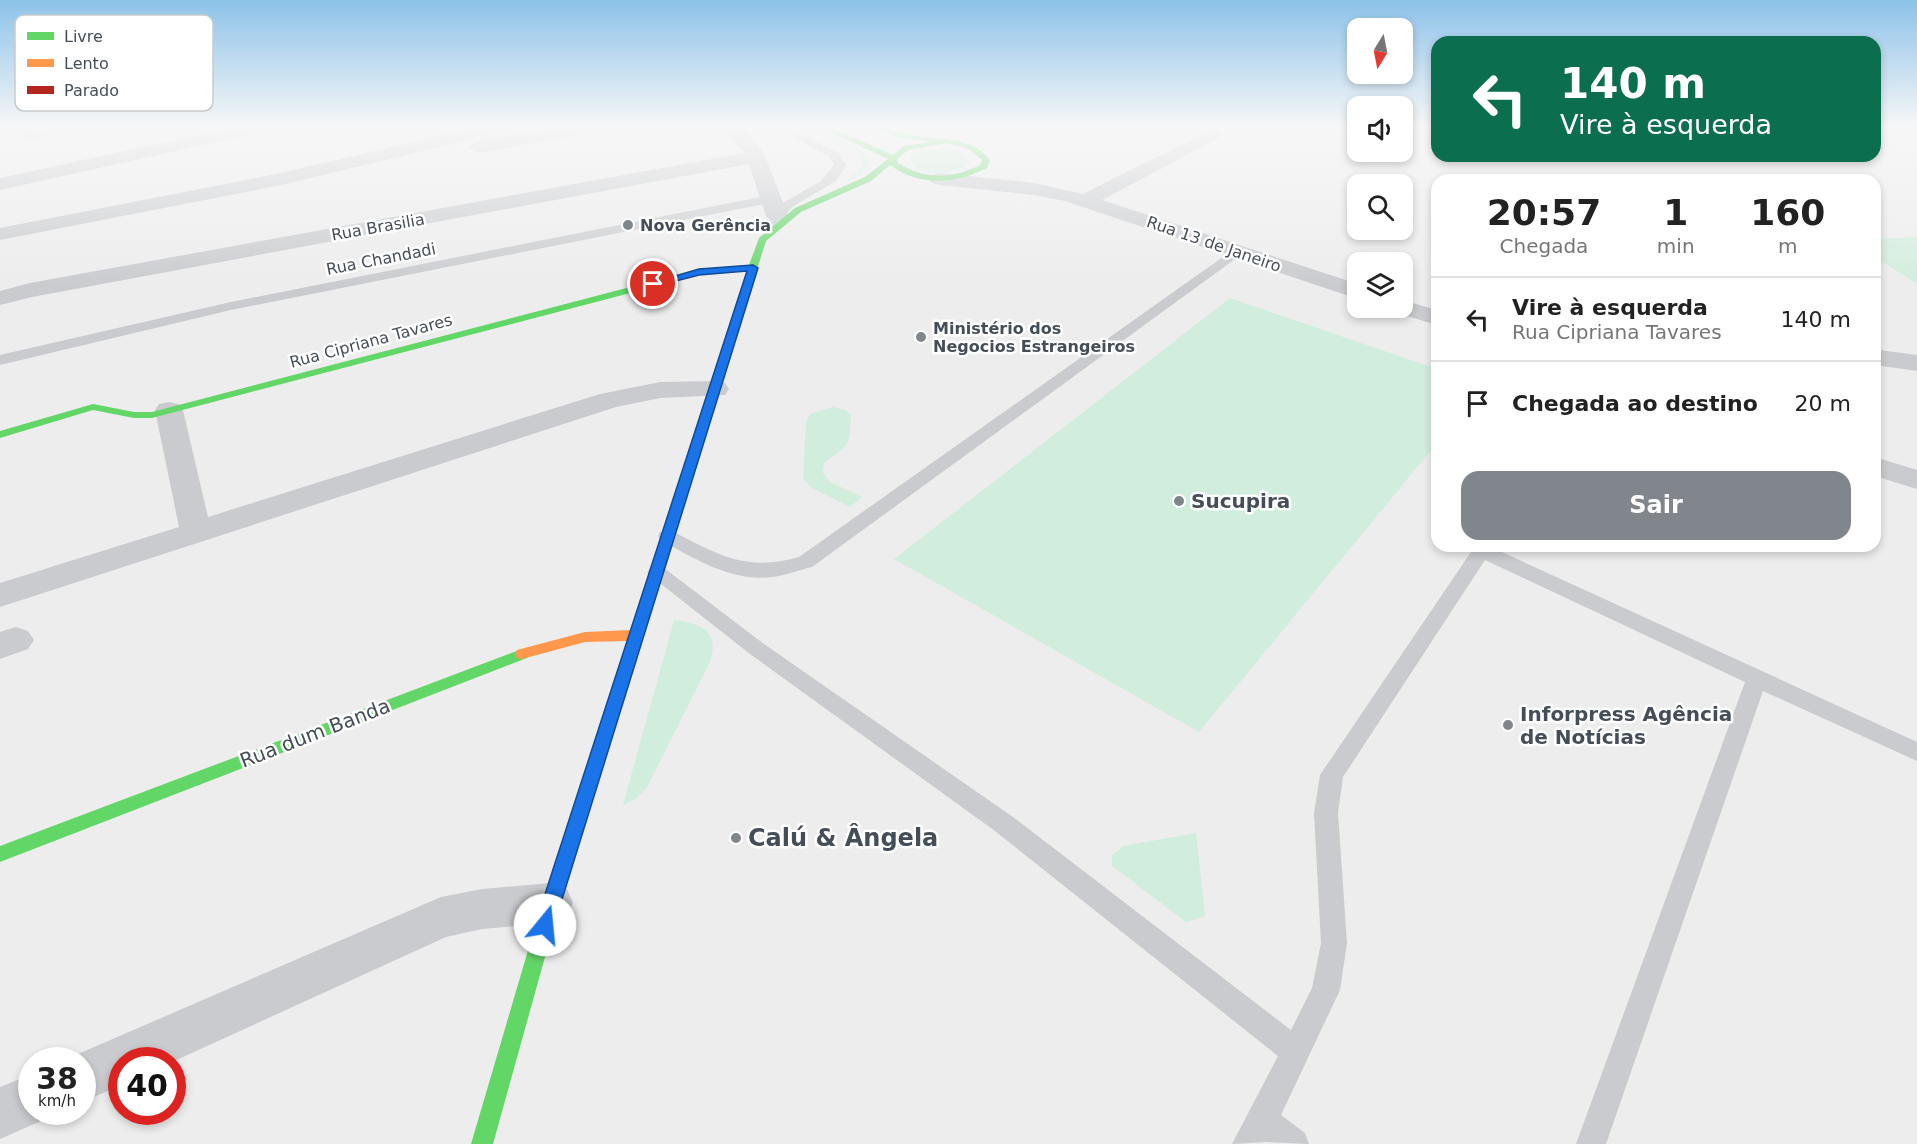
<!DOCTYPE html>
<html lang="pt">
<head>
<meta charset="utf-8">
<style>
  body { margin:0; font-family:"DejaVu Sans",sans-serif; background:#f2f2f2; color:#222; height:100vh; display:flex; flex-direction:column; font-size:22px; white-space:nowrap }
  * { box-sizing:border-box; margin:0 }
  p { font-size:20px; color:#767676 }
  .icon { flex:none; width:33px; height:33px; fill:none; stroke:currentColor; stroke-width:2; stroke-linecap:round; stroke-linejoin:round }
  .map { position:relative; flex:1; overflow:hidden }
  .details { position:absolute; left:1431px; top:174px; width:450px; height:378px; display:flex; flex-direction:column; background:#fff; border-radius:18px; box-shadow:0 3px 9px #0003 }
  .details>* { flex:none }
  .guide { position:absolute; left:1431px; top:36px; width:450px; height:126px; border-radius:18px; box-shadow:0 3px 9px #0003; background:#0b6e4f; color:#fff; overflow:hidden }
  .needle { width:39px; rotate:190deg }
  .controls { position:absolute; left:1347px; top:18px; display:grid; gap:12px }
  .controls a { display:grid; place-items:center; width:66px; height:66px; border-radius:12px; background:#fff; box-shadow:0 3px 9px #0003; font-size:30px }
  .speed { position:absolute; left:18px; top:1047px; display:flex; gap:12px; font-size:30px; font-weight:700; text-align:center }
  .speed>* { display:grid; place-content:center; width:78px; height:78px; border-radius:50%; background:#fff; box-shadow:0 3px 9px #0003; line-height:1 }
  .speed small { font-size:15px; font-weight:400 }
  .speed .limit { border:9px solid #d22; background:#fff; color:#111 }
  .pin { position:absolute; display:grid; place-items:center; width:51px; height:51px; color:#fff; margin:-26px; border:3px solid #fff; border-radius:50%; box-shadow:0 2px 6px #0007 }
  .me { position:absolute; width:66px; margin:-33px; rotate:17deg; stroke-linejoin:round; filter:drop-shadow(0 0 4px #0008) }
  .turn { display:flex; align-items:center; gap:21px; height:126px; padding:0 30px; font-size:27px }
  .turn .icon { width:78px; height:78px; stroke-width:2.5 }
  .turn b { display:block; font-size:42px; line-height:51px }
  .eta { display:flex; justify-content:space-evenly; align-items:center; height:102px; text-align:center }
  .eta b { font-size:36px; font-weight:600; line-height:42px }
  .cta { display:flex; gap:12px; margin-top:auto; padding:12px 30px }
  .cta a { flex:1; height:69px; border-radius:18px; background:#80868c; color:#fff; font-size:24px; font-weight:600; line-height:69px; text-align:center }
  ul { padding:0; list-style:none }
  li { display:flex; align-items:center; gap:18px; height:84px; padding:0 30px; border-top:2px solid #e0e0e0 }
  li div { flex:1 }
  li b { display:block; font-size:22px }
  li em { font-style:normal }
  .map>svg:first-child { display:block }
  .green { fill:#d1eddd }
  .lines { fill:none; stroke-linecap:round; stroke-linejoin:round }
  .lane { fill:#c9cbce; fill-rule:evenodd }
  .street { fill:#c9cbce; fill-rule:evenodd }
  .fast { fill:#63d668; fill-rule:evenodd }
  .slow { fill:#ff974d; fill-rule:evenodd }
  .jam { fill:#b3261e; fill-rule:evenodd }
  .route { fill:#1a73e8; stroke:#114b97; stroke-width:1.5 }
  .poi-dot { fill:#80868c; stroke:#fff; stroke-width:2 }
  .labels { text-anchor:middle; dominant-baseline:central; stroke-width:5; stroke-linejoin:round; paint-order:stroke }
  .far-poi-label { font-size:16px; font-weight:bold; fill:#454e58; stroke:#fff; text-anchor:start }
  .far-street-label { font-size:16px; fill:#454e58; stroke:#fff }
  .poi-label { font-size:20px; font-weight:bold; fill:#454e58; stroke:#fff; text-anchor:start }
  .street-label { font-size:20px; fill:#454e58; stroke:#fff }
  .near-poi-label { font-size:24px; font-weight:bold; fill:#454e58; stroke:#fff; text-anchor:start }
  .key { fill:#fff; stroke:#c7cacd; stroke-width:1.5 }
  .key-label { font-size:16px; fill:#454e58 }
</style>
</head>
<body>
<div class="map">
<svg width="1917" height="1144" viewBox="0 0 1917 1144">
  <rect width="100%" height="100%" fill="#eeeded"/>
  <path class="green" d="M800,127c18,0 65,18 71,35l-12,14 -16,7 19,-16 -2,-13z
    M942,148l19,3 9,8 -1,4c-14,12 -49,15 -60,-2l1,-4 12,-7z
    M1917,237v47l-42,-27v-18z
    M1230,298l207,71v74l-238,289 -305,-173z
    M833,407l12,3 6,5c-2,35 -1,28 -27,48l-1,10 7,9 32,15 -12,10 -40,-20 -7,-9 3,-56 4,-8z
    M674,620c27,4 46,9 36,42l-63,125 -10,11 -14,7z
    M1196,833l9,83 -19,6 -74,-56v-10l11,-10z"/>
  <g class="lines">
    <path class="lane" d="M20,127h10l3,6 30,-6h20l-53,13 -4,-1z
      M774,127h13l52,26 7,12 -10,16 -44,26 -18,23 -4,1 -6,-4 17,-23 40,-23 13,-16 -4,-8z
      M770,195l6,4 -2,3 -543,108 -231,55v-10l231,-53z
      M1237,247l5,1v6l-430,313c-14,3 -27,9 -41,10 -40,5 -77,-19 -111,-37l-2,-4 2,-4h14c45,23 72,40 125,25z
      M1475,546h19l-1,2 424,194v19l-154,-70 -157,453h-30l169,-462 -260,-122 -142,217 -5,36 9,130 -7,47 -59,125 24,18 4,11 -43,-2 -34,2 46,-88 -283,-225 -245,-177 -103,-81 3,-5h14l100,76 249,173 278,213 21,-42 9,-45 -7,-130 6,-38z"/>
    <path class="street" d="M237,127h34l-9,5 -262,58v-12z
      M478,127h32l-3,4 -226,54 -281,55v-12l281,-55z
      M564,127h42l-9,5 -120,21 -9,-6 9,-6z
      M722,127h19l23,26 24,63 -4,4h-14l-4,-4 -17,-52 -717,133 -32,8v-14l30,-8 715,-130z
      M1213,129l6,1 3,4 -3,4 -117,62 256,84v15l-293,-98 -31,-6 -95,-10 -7,-2 -3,-4 3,-4 7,-2 95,10 49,11z
      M1402,300l35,10v15l-44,-13 -3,-4h12z
      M1879,350l38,5v16l-42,-6v-14z
      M716,381l9,2 4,6 -4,6 -65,3 -44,9 -616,200v-24l179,-56 -24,-117 4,-6 10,-2 10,2 4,6 25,107 392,-123 60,-12z
      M1875,457l42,13v19l-42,-13z
      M16,627l12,4 6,9 -6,9 -28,10v-27z
      M551,883l16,6 6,14 -6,14 -16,6 -69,6 -36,8 -274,125 -50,-2v25l-40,17v-42h-18l377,-163 41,-8z
      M32,1074v38h20l-2,5 -50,22v-52z"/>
    <path class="fast" d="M820,127h10l63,28 10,-9 28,-4 -33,-5 -24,-10c13,0 24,6 37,8 29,5 59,0 79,25l-3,8c-31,16 -68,19 -97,-3l-19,16 -70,31 -35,29 -27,86 -4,1 -5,-3 17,-54 -48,4 -547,143h-18l-41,-8 -93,28v-7l93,-27 41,8h18l547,-143 50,-4 10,-27 36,-30 70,-31 23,-18zM948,143l21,6 13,11 -2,5c-28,14 -55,15 -82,-2l-1,-4 11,-9z
      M522,649l5,1 2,4 -2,4 -527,204v-16z
      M595,758l6,2 2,5 -43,138 -67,241h-22l71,-241 45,-138 2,-5z"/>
    <path class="slow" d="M670,526l6,4 -73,235 -2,5 -6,2 -6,-2 -2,-5 40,-124 -42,1 -63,17 -5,-1 -2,-4 2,-4 68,-18 46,-2 33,-100z"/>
    <path class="jam" d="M735,322l5,3 -64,205 -1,3h-10l-1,-3 66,-205z"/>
  </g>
  <linearGradient id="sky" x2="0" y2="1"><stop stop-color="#8dc2e9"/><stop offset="0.44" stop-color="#f7f7f7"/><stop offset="1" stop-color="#f7f7f7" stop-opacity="0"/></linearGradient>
  <rect width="1917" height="287" fill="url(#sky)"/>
  <path class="route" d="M753,265l5,3 -204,657 -3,6 -6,3 -7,-3 -3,-6 212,-654 -48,4 -46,12 -5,-3 51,-15z"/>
  <g class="poi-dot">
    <circle cx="628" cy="225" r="6"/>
    <circle cx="921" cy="337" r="6"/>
    <circle cx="1179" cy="501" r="6"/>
    <circle cx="1508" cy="725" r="6"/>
    <circle cx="736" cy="838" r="6"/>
  </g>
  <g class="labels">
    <g class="far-poi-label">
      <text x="640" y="225">Nova Gerência</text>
      <text x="933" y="328">Ministério dos<tspan x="933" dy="18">Negocios Estrangeiros</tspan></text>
    </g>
    <g class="far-street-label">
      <text transform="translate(378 227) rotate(-10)">Rua Brasilia</text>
      <text transform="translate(1214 244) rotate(19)">Rua 13 de Janeiro</text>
      <text transform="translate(381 259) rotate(-11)">Rua Chandadi</text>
      <text transform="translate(371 341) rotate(-15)">Rua Cipriana Tavares</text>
    </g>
    <g class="poi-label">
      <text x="1191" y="501">Sucupira</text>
      <text x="1520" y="714">Inforpress Agência<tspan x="1520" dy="23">de Notícias</tspan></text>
    </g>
    <g class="street-label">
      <text transform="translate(315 733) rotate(-21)">Rua dum Banda</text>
    </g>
    <g class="near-poi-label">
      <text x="748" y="838">Calú &amp; Ângela</text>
    </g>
  </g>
  <rect x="15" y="15" width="198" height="96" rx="9" class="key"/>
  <rect x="27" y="32" width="27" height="8" fill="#63d668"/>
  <rect x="27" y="59" width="27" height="8" fill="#ff974d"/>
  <rect x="27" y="86" width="27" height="8" fill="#b3261e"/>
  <g class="key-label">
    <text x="64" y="42">Livre</text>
    <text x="64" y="69">Lento</text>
    <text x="64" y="96">Parado</text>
  </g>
</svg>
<div class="controls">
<a><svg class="needle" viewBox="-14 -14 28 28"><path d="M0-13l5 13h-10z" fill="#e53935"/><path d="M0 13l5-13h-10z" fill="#767676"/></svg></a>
<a><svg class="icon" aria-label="sound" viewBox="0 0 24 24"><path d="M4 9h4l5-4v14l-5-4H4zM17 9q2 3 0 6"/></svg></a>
<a><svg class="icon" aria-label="search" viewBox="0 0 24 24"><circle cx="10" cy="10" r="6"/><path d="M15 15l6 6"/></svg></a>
<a><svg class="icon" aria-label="layers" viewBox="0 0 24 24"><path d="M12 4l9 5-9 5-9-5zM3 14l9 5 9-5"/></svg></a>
</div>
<div class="speed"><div>38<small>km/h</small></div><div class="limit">40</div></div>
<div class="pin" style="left:653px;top:284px;background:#d93025"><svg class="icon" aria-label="arrive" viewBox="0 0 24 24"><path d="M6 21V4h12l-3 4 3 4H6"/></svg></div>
<svg class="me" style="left:545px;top:925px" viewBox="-20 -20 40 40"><circle r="19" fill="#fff"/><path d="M0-13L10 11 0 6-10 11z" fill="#1a73e8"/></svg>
<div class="guide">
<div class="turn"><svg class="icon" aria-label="left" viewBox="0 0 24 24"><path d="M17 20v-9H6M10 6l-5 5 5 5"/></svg><div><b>140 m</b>Vire à esquerda</div></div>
</div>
<section class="details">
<div class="eta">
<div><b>20:57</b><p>Chegada</p></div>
<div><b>1</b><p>min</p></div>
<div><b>160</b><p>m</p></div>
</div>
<ul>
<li><svg class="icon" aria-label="left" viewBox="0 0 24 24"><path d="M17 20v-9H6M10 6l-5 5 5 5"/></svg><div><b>Vire à esquerda</b><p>Rua Cipriana Tavares</p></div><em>140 m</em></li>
<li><svg class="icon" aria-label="arrive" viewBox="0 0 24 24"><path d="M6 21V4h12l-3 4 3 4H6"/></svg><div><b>Chegada ao destino</b></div><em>20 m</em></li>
</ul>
<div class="cta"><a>Sair</a></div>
</section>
</div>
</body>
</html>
